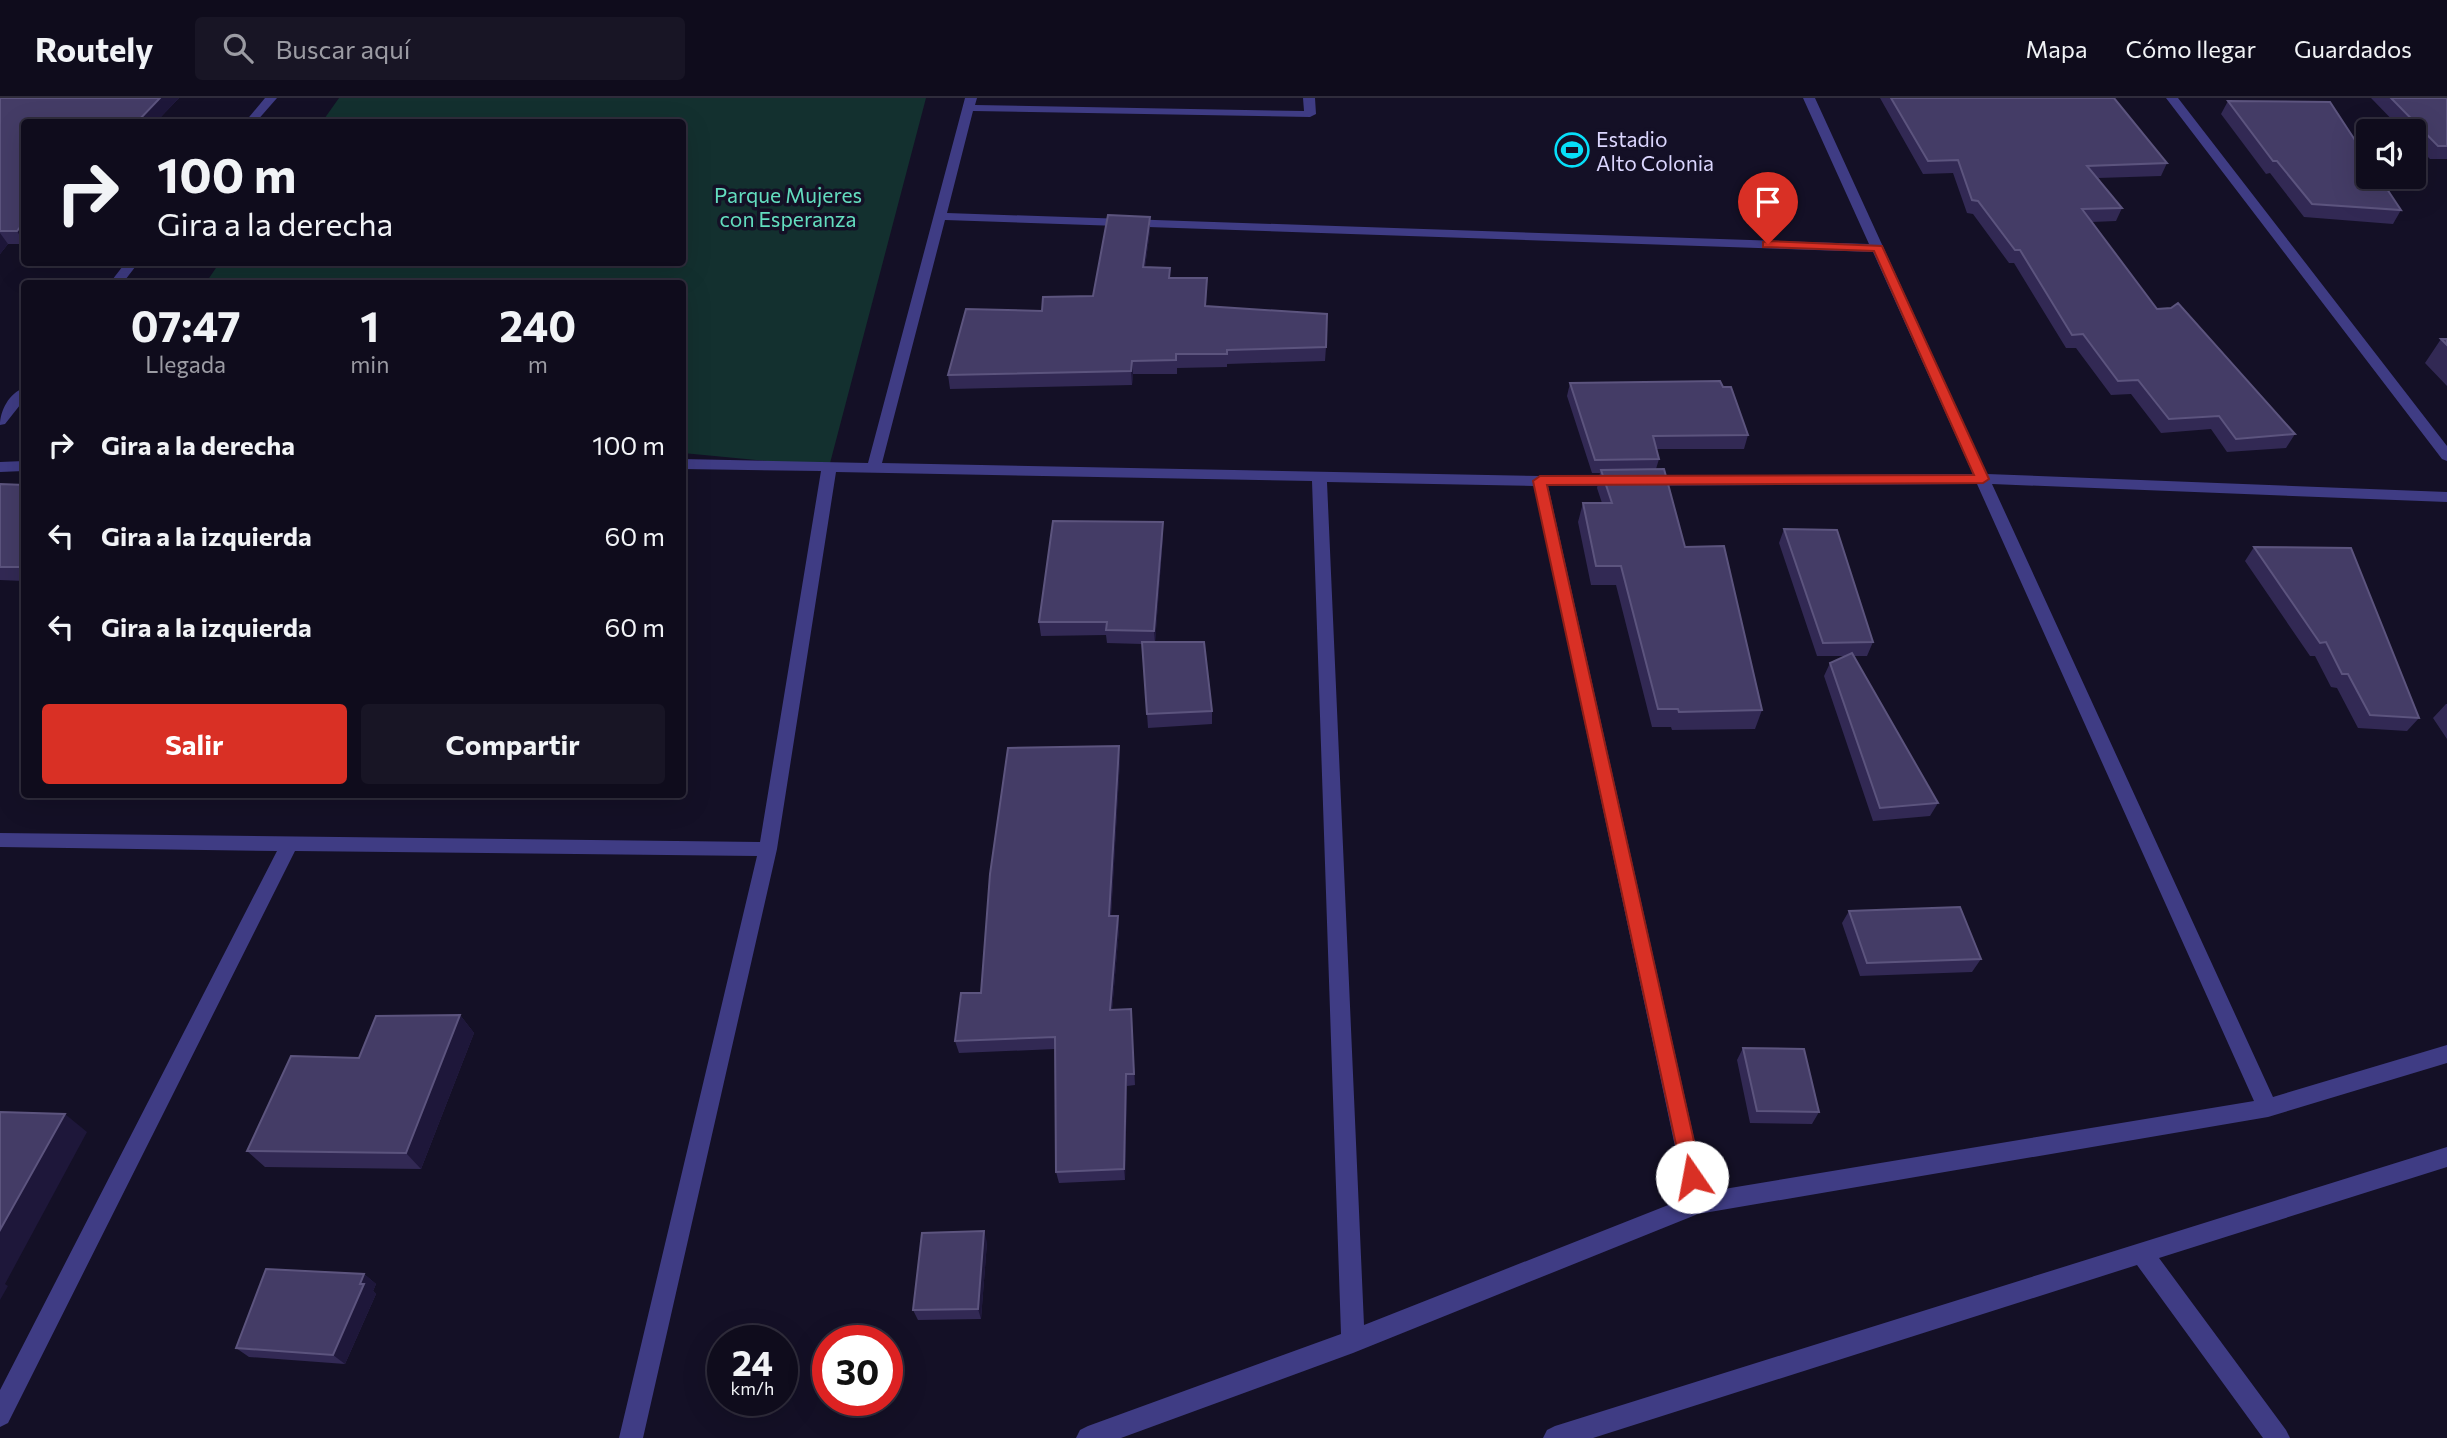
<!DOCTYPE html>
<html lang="es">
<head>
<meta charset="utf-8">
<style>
  body { margin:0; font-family:Commissioner,sans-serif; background:#181525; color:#f1f3f6; height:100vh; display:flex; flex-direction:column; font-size:26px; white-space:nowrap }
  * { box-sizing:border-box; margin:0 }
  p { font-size:23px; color:#9b9ba3 }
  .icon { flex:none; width:38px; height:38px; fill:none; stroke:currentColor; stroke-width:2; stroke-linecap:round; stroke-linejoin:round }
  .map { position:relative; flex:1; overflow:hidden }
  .panel { position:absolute; left:21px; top:182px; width:665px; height:518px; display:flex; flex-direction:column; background:#0f0c1c; border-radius:7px; box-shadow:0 7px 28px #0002,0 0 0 2px #2f2c3b }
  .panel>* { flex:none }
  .hud { position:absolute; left:21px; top:21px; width:665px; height:147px; border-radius:7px; box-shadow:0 7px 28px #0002,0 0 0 2px #2f2c3b; background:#0f0c1c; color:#f1f3f6; overflow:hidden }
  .fabs { position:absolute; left:2356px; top:21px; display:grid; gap:14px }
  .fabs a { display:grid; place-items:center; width:70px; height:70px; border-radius:7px; background:#0f0c1c; box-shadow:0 7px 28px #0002,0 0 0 2px #2f2c3b; font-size:35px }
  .speed { position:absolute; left:707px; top:1227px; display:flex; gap:14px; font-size:35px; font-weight:700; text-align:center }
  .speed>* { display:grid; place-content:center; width:91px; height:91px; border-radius:50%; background:#0f0c1c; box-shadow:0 7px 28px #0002,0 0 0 2px #2f2c3b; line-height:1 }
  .speed small { font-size:18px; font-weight:400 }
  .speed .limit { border:10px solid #d22; background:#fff; color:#111 }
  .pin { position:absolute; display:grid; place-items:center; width:60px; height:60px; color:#fff; margin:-72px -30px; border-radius:50% 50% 50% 0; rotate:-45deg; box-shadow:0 0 7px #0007 }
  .pin .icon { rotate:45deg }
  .me { position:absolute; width:77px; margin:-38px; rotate:348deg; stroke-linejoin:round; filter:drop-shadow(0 0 5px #0008) }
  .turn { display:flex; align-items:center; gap:24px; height:147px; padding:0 21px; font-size:32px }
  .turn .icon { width:91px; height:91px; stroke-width:2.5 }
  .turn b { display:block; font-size:49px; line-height:60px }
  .eta { display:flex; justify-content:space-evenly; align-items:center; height:119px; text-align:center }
  .eta b { font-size:42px; font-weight:700; line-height:49px }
  .primary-button { display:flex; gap:14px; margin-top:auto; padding:14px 21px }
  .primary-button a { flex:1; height:80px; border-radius:7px; background:#d93025; color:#fff; font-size:28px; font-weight:700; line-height:80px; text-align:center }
  .primary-button a+a { background:#181525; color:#f1f3f6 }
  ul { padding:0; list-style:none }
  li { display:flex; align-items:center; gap:21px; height:91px; padding:0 21px }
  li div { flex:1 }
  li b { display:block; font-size:26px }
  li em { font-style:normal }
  header { display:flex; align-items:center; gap:42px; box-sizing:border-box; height:98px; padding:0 35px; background:#0f0c1c; border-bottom:2px solid #2f2c3b }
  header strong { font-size:33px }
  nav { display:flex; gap:38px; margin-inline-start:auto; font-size:24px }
  .search { width:490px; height:63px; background:#181525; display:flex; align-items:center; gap:18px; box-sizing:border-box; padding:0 24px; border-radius:7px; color:#9b9ba3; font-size:26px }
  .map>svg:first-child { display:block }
  .green { fill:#13302f }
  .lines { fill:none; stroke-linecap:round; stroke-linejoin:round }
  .minor { fill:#3f3c84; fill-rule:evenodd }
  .wall { fill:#322954 }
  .shaded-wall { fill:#1e173a }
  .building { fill:#443c66; stroke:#5c547e; stroke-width:2 }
  .route { fill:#d93025; stroke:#8d1f18; stroke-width:2 }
  .labels { text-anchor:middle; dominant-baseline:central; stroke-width:7; stroke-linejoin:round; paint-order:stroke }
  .far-poi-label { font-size:21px; fill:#dbd6fe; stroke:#141026; text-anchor:start }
  .far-park-label { font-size:21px; fill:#63ddbf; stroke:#141026 }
</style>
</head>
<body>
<header>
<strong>Routely</strong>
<div class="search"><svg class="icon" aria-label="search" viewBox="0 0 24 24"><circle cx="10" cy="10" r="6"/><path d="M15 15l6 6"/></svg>Buscar aquí</div>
<nav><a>Mapa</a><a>Cómo llegar</a><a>Guardados</a></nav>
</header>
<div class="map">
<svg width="2447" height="1340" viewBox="0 0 2447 1340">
  <rect width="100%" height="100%" fill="#141026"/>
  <path class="green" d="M339,0h587l-97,369 -146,-14 -1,-169h-477l15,-22h462v-140h-360z"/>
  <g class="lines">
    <path class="minor" d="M265,0h12l-21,24h-11z
      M965,0h12l-2,7 329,6 -1,-13h12l1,16 -6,3 -337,-6 -26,102 922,31 -66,-146h12l172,376 460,18v10l-455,-18 281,613 174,-52v18l-179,54 -570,97 -345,139 -232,85h-45l4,-8 8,-4 253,-92 -29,-853 -476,-9 -59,377 -134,589h-24l138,-582 -462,-5 -287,572 -8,4v-37l277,-539 -277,-4v-14l760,9 61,-371 -139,-2v-10l186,4zM945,122l928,32 100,222 -433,2 -658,-13zM1327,384l207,4 152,712 -322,127zM1977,386l277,617 -548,91 -158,-706z
      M2166,0h12l269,348v15l-5,-2z
      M126,164h13l-17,22h-13z
      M24,290v12l-19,24 -5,1c0,-14 9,-32 24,-37z
      M24,363v10l-24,1v-10z
      M2447,1049v20l-288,91 127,172 4,8h-27l-126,-173 -544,173h-50l4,-8 8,-4z"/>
  </g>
  <path class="wall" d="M0,0h179l-23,24h-132v122h-16l-8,10z
    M1880,0h234l53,65 -6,13 -63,2 24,30 -6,13 -24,1 65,87 138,125 -9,14 -59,4 -16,-23 -50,4 -30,-39 -20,1 -35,-47h-10l-52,-85h-5l-36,-49 -6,-1 -14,-40 -30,1z
    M2371,0h76v61h-17l-17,-17v-11h-10z
    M2228,3l173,109 -8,14 -89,-7 -34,-44 -4,1 -45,-60z
    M1150,119v13l-5,37 25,11h37l-1,28 120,41 -1,14 -98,3v3l-50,1v6h-44l-1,11 -182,4 -2,-14 145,-79z
    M2441,241h6v47l-22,-23z
    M1570,285l178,52 -4,14h-88l3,10 -3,10 29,78 77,163 -7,19 -83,1 -1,-3h-19l-36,-142h-25l-13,-63 5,-19h19l-5,-15 3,-15h-8l-25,-77z
    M0,386l24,1v96l-24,-1z
    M1784,431l89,113 -6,14h-14l85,147 -8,13 -57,5 -49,-145 6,-13 16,-7h-29l-38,-113z
    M1163,438l-8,106 57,69v13l-64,4 -6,-84 -35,-1 -1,-8 -65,1 -2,-14z
    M2254,449l165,171 -12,13 -49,-3 -21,-40 -6,-1 -16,-31h-5l-65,-95z
    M2446,606h1v35l-14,-21z
    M1120,661l-9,157h7l1,13 -7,81 19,-1 4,76 -8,1 -2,94 -66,3 -3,-11 -1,-123 -96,4 -4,-12 26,-48z
    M1849,813l132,48 -9,13 -112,4 -18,-53z
    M460,917l14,18 -53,136 -156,-2 -18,-16 112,-93z
    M1743,950l76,64 -7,12 -62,-1 -13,-63z
    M987,1144l-6,77 -63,1 -5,-10z
    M364,1176l12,10 -3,7 3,3 -31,70 -96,-7 -13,-9z"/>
  <path class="shaded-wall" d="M160,0h19l-23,24h-19z
    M1150,119v13l-7,51v-14z
    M24,124v21l-7,-12z
    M0,135l8,11 -8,10z
    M1132,263l1,13 -1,11 -1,-14z
    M1163,424v14l-8,108 -1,-13z
    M1119,648l1,13 -10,169 -1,-12z
    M1118,818l1,13 -8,93 -1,-12z
    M460,917l14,18 -53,136 -15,-16z
    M1126,976l1,12 -2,94 -1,-11z
    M65,1016l22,18 -82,152 3,2 -8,14v-70z
    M984,1133l3,11 -6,77 -3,-10z
    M364,1176l12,10 -3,7 3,3 -31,70 -12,-9z"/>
  <path class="building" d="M0,0h160l-23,24h-113v100l-7,9h-17z
    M1891,0h223l53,65 -80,3 35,42 -40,1 75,100 14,-1 7,-5 117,131 -59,5 -17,-23 -50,3 -31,-39 -20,1 -35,-47 -11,1 -52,-85h-5l-37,-49 -6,-1 -14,-40 -30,1z
    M2391,0h56v48h-9z
    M2228,3l102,1 38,58v17h11l22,33 -89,-6 -35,-43h-4z
    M1108,117l42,2 -7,50 27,1 -1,10h38l-2,28 122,8 -1,33 -99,3v4h-51v6l-44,1 -1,10 -183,4 18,-66 76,2 1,-14 50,-1z
    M2441,241h6v6z
    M1720,283l3,6h8l17,48 -95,1 6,23 -64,1 -25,-77z
    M1664,371l21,78 39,-1 38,164 -83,2 -1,-3h-20l-37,-143h-25l-13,-63h29l-11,-33z
    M0,386l24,1v82h-24z
    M1053,423l110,1 -9,109 -48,-1 1,-8h-68z
    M1784,431l53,1 36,112 -50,1z
    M2254,449l97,1 68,170 -49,-3 -22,-41h-6l-16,-32 -6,1z
    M1142,544h62l8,69 -65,3z
    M1852,555l86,150 -58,5 -50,-145z
    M1119,648l-10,170h9l-8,94 21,-1 3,65h-8l-2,95 -68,3 -1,-135 -100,4 6,-48h20l9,-119 18,-126z
    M1960,809l21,52 -114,4 -18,-52z
    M460,917l-54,138 -159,-2 44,-95 68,2 17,-42z
    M1743,950l61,1 15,63 -62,-1z
    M0,1014l65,2 -65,116z
    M984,1133l-6,78 -65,1 9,-77z
    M266,1171l98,5 -4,10h4l-31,71 -97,-7z"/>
  <path class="route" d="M1768,143l114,5 107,233 -6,4 -436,2 155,692 -3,7 -7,2 -6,-2 -3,-7 -150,-696 7,-5 434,-1 -100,-224 -111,-4v-5z"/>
  <defs>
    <symbol id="stadium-ring" viewBox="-11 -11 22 22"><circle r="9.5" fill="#141026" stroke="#07dff9" stroke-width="1.5"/><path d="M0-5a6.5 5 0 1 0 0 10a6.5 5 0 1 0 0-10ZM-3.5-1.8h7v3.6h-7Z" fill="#07dff9"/></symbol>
  </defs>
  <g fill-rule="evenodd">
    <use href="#stadium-ring" x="1553" y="33" width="38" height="38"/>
  </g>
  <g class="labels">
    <g class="far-poi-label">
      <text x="1596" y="40">Estadio<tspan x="1596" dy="24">Alto Colonia</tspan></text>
    </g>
    <g class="far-park-label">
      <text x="788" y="96">Parque Mujeres<tspan x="788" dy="24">con Esperanza</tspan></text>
    </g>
  </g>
</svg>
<div class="fabs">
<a><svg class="icon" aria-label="sound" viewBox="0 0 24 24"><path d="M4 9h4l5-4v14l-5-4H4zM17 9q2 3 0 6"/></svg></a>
</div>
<div class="speed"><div>24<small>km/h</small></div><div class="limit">30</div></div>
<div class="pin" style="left:1768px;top:146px;background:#d93025"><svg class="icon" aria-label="arrive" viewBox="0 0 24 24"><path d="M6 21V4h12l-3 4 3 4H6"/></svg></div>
<svg class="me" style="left:1692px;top:1079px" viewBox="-20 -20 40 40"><circle r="19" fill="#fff"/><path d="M0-13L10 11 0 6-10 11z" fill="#d93025"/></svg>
<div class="hud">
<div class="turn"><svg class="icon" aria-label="right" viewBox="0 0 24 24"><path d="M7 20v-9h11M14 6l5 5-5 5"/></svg><div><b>100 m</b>Gira a la derecha</div></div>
</div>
<section class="panel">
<div class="eta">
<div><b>07:47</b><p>Llegada</p></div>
<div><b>1</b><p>min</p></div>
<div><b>240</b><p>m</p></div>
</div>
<ul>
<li><svg class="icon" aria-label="right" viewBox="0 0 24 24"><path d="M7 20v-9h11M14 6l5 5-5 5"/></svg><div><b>Gira a la derecha</b></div><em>100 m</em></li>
<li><svg class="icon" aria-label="left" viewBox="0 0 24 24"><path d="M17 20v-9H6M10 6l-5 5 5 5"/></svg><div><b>Gira a la izquierda</b></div><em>60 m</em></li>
<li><svg class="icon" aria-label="left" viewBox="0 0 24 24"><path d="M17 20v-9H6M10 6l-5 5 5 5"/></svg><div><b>Gira a la izquierda</b></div><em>60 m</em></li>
</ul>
<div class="primary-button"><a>Salir</a><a>Compartir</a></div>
</section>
</div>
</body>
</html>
